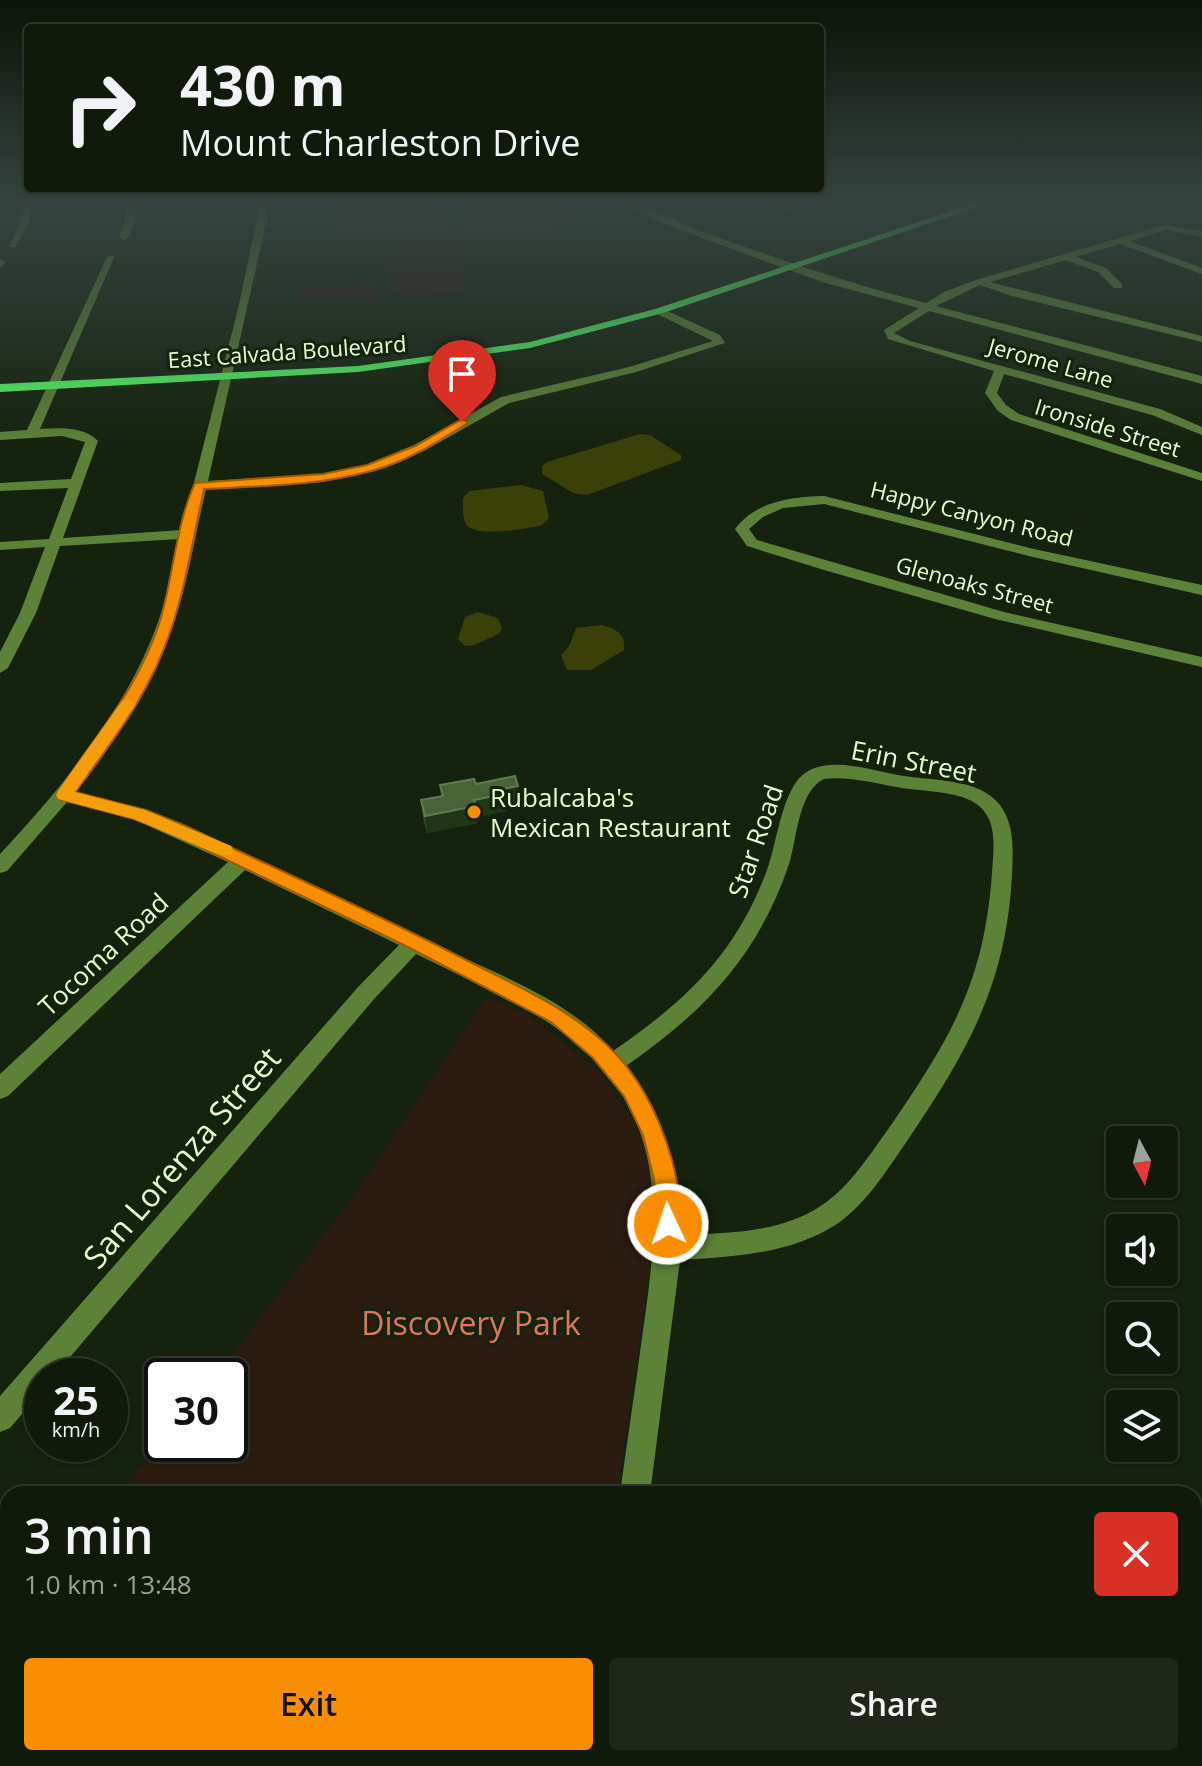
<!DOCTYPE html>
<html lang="en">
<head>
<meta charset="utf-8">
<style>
  body { margin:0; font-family:"Open Sans",sans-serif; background:#1e2718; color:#f1f3f6; height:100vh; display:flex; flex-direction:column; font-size:30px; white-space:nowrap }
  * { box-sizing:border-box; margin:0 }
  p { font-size:26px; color:#9ca19c }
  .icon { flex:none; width:44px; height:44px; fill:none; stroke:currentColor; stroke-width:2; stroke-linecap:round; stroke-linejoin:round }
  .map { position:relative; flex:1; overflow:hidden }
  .side { position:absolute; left:0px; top:1486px; width:1202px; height:280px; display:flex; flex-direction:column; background:#101a0a; border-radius:24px 24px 0 0; box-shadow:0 2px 6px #0004,0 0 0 2px #30382b }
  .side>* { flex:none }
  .guide { position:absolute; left:24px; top:24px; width:800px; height:168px; border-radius:8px; box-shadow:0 2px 6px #0004,0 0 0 2px #30382b; background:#101a0a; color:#f1f3f6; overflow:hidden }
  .needle { width:52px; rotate:173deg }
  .tools { position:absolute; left:1106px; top:1126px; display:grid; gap:16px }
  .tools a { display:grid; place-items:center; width:72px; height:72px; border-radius:8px; background:#101a0a; box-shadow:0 2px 6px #0004,0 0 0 2px #30382b; font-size:40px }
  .speed { position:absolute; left:24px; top:1358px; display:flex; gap:16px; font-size:40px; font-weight:700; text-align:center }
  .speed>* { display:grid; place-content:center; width:104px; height:104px; border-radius:50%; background:#101a0a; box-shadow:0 2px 6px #0004,0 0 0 2px #30382b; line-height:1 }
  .speed small { font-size:20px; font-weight:400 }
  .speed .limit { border:4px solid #111; border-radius:12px; background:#fff; color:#111 }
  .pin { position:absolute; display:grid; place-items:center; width:68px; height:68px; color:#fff; margin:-82px -34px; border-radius:50% 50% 50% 0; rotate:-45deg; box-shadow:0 0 8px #0007 }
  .pin .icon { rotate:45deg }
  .me { position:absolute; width:88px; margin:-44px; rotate:357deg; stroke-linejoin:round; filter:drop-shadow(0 0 6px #0008) }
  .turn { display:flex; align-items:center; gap:28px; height:168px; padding:0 24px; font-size:36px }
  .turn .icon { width:104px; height:104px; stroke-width:2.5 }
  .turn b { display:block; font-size:56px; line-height:68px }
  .round { display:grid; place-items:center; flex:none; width:84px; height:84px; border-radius:8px; background:#1e2718 }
  .overview { display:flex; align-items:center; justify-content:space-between; height:136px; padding:0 24px }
  h1 { font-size:48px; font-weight:600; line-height:60px }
  .button { display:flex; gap:16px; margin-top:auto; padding:16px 24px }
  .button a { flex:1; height:92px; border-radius:8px; background:#f98e00; color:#111; font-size:32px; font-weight:600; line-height:92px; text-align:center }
  .button a+a { background:#1e2718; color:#f1f3f6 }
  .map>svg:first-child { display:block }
  .green { fill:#2c1c10 }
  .water { fill:#3a4008 }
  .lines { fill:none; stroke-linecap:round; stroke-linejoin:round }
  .minor { fill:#5c8237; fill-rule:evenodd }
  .major { fill:#5f6; fill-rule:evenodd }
  .wall { fill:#345126 }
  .shaded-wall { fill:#203614 }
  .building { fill:#476438; stroke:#5f7c4f; stroke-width:2 }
  .route { fill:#f98e00; stroke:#a25c00; stroke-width:2 }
  .slow { fill:#f59e0b }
  .poi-dot { fill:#f98e00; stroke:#15220d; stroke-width:3 }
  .labels { text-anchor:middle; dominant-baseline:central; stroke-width:6; stroke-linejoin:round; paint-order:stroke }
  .far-street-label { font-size:22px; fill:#e3ffce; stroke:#15220d }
  .street-label { font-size:26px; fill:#e3ffce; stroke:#15220d }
  .poi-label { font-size:26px; fill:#e3ffce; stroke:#15220d; text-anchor:start }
  .near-street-label { font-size:32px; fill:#e3ffce; stroke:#15220d }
  .near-park-label { font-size:32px; fill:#e17658; stroke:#15220d }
</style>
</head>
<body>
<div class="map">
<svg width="1202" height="1766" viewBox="0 0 1202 1766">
  <rect width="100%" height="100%" fill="#15220d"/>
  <path class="green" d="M337,203h87v9l21,-2 4,17 -8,5 -55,3 -1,-4 -45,1 1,-8h-6z
    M464,203h95l6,5 3,13 -13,4 -77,4 -12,-3z
    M427,236l34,2 6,52c-26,1 -55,14 -79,-1v-44l13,-6z
    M376,283l-1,14 -77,3 2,-13z
    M486,997l42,18 70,55 62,88 -10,113 -33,223h-497l42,-52 68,2v-68h-14l138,-180z
    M8,1595v163h623l1,8h-632v-168z"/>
  <path class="water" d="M640,434l10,1 31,20v5l-94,35 -14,-2 -31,-19v-8l5,-4z
    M522,485l21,6 6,27 -7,7c-13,4 -69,13 -76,-1 -4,-7 -3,-19 -3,-26l6,-7z
    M478,612l20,6 4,10 -3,6 -25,11 -9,1 -7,-7 7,-22z
    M602,625c14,4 24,9 22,25l-33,20h-24l-6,-15 8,-9 7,-18z"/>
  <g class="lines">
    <path class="minor" d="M22,203h8v19l-15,25h-6l11,-25z
      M127,203h8v17l-6,17 -5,3 -5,-3 6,-17z
      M258,203h8l1,16 -59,262 115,-7 43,-9 48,-20 87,-48 128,-30 84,-26 -58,-28v-4h8l57,26 5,8 -89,29 -127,31 -85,48 -49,20 -52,11 -117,8c-11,43 -17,89 -32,132 -21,61 -58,119 -98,170l70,17 40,16c81,39 164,79 245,118 59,28 140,57 182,108 73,-50 123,-97 154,-181 10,-26 15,-85 41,-99 28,-15 67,1 96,5 30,5 75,2 96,29 15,20 13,46 12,70 -6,111 -45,177 -105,266 -20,29 -40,62 -70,83 -46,30 -104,33 -157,36l-30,234h-30c7,-52 15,-104 22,-156 14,-100 30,-200 -49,-280 -49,-48 -116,-74 -177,-104l-41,44 -321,378h-12v15l-32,37 -10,4v-36l359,-410 40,-41 -154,-75 -237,226 -8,3v-25l228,-212 -95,-43 -66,-17 -60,69 -7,2v-19c64,-69 126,-143 158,-232 10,-27 15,-56 22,-83l-120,7 -24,67 -28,55 -8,5v-21l20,-39 25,-66 -45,3v-8l49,-3 19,-51 -68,3v-8l71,-4 14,-37 -23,-6 -62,4v-8l27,-2 80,-173 8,-2 -75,174c20,-1 43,-3 58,12l-35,97 119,-8 56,-221 19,-90zM824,779c26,-3 52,5 78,9 20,3 40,3 60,9 9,3 19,8 24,17 11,16 7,41 6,59 -8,111 -42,166 -103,255 -21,29 -41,62 -73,81 -40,24 -90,24 -135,26 -1,-60 -15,-121 -55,-169 63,-44 113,-90 146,-160 7,-14 13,-30 18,-45 7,-25 9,-70 34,-82z
      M623,203c18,0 65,24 86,31 72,26 142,50 217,69l18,-11 32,-12 187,-55 39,6v6l-36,-7 -36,11 72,27v6l-82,-30 -44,13 30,11 16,16v4h-8l-16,-16 -32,-12 -76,22 212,54v6l-190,-46 -32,-11 -44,21 266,70v8l-273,-73 -35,22 16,8 250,68 42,18v8l-50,-20 -148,-41 -7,19 9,12 13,9 183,59v8l-191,-61 -13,-9 -13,-18 9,-22 -106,-32 -4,-9 35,-22 -97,-26 -166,-61z
      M772,203h13l9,5 -4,3z
      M929,203h14l20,8 -4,3z
      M0,259l6,3 -6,5z
      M824,496l210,53 168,36v10l-169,-38 -209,-53 -41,4 -20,9 -14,12 8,11 247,72 198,45v10l-207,-48 -171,-49 -77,-24 -12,-17c21,-28 56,-32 89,-33z
      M1202,1668v36l-8,4v-36z
      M639,1758h34l1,8h-34z
      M1078,1758h41l-3,8h-41z"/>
    <path class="major" d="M976,203h13l-326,110 -133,35 -172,24 -358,20v-8l358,-18 172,-24 125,-33z"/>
  </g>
  <path class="wall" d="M476,784l42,2 1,17 -13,3 1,5 -30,6 1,6 -51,10 -4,-16 -2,-17 20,-4 -1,-11z"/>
  <path class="shaded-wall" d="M518,786l1,17 -13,3 1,5 -30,6 1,6 -51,10 -2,-17 49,-16 29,-11z"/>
  <path class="building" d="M515,776l3,10 -15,3 2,5 -31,6 2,6 -51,10 -4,-16 22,-4 -3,-11 34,-6 2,5z"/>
  <linearGradient id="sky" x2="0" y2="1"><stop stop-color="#0c1307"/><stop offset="0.45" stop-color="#354440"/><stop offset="1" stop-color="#354440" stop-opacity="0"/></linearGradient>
  <rect width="1202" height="450" fill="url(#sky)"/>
  <path class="route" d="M462,419l6,3 -2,2c-30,19 -60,38 -95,47 -54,15 -111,15 -167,18 -12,54 -20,111 -41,162 -20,51 -55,97 -88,141l70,18 40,16c96,45 193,88 287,137 47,24 95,45 135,82 32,30 53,73 65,115 5,20 13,53 5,72l-9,3 -8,-3 -3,-8 -3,-45 -11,-44 -19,-39 -31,-38 -42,-36 -143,-75 -235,-113 -39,-15 -76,-20 -2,-4c38,-58 82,-105 104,-174 13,-43 16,-97 35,-138l128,-9 44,-9 48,-19z"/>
  <path class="slow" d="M128,699l8,5 -61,88 70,18 86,36 3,5 -3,4h-12l-85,-36 -76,-20 -2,-4 2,-4 64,-90z"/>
  <circle class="poi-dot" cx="474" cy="812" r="8"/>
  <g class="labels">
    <g class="far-street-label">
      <text transform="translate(287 351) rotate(-4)">East Calvada Boulevard</text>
      <text transform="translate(1051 362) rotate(16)">Jerome Lane</text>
      <text transform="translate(1108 427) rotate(17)">Ironside Street</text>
      <text transform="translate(972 513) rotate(14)">Happy Canyon Road</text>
      <text transform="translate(975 584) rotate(15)">Glenoaks Street</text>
    </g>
    <g class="street-label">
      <text transform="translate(914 761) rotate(11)">Erin Street</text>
      <text transform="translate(755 841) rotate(-71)">Star Road</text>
      <text transform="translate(103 954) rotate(-43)">Tocoma Road</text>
    </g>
    <g class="poi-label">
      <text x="490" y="797">Rubalcaba's<tspan x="490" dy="30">Mexican Restaurant</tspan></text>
    </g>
    <g class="near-street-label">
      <text transform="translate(181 1157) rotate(-49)">San Lorenza Street</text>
    </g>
    <g class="near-park-label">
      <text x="471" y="1322">Discovery Park</text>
    </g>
  </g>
</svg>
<div class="tools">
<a><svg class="needle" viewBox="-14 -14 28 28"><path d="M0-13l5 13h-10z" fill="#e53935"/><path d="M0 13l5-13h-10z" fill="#9ca19c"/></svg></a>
<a><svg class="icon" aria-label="sound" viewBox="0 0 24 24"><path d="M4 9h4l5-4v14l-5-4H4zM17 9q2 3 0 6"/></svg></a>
<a><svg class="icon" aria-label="search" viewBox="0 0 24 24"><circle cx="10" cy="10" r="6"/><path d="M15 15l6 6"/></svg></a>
<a><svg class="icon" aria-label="layers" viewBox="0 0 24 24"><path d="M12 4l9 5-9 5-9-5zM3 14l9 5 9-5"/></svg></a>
</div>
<div class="speed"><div>25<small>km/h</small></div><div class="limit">30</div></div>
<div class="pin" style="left:462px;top:422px;background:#d93025"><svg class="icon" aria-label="arrive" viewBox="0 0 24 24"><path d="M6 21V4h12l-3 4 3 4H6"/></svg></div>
<svg class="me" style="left:668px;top:1224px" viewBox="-20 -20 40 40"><circle r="17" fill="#f98e00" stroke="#fff" stroke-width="3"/><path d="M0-11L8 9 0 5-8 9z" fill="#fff"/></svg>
<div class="guide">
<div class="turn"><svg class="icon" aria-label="right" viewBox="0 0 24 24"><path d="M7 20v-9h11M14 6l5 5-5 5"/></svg><div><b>430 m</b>Mount Charleston Drive</div></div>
</div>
<section class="side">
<div class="overview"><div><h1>3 min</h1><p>1.0 km · 13:48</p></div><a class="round" style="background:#d93025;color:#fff"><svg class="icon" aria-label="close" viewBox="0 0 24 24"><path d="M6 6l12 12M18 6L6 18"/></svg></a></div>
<div class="button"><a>Exit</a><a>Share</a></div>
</section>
</div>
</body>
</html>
